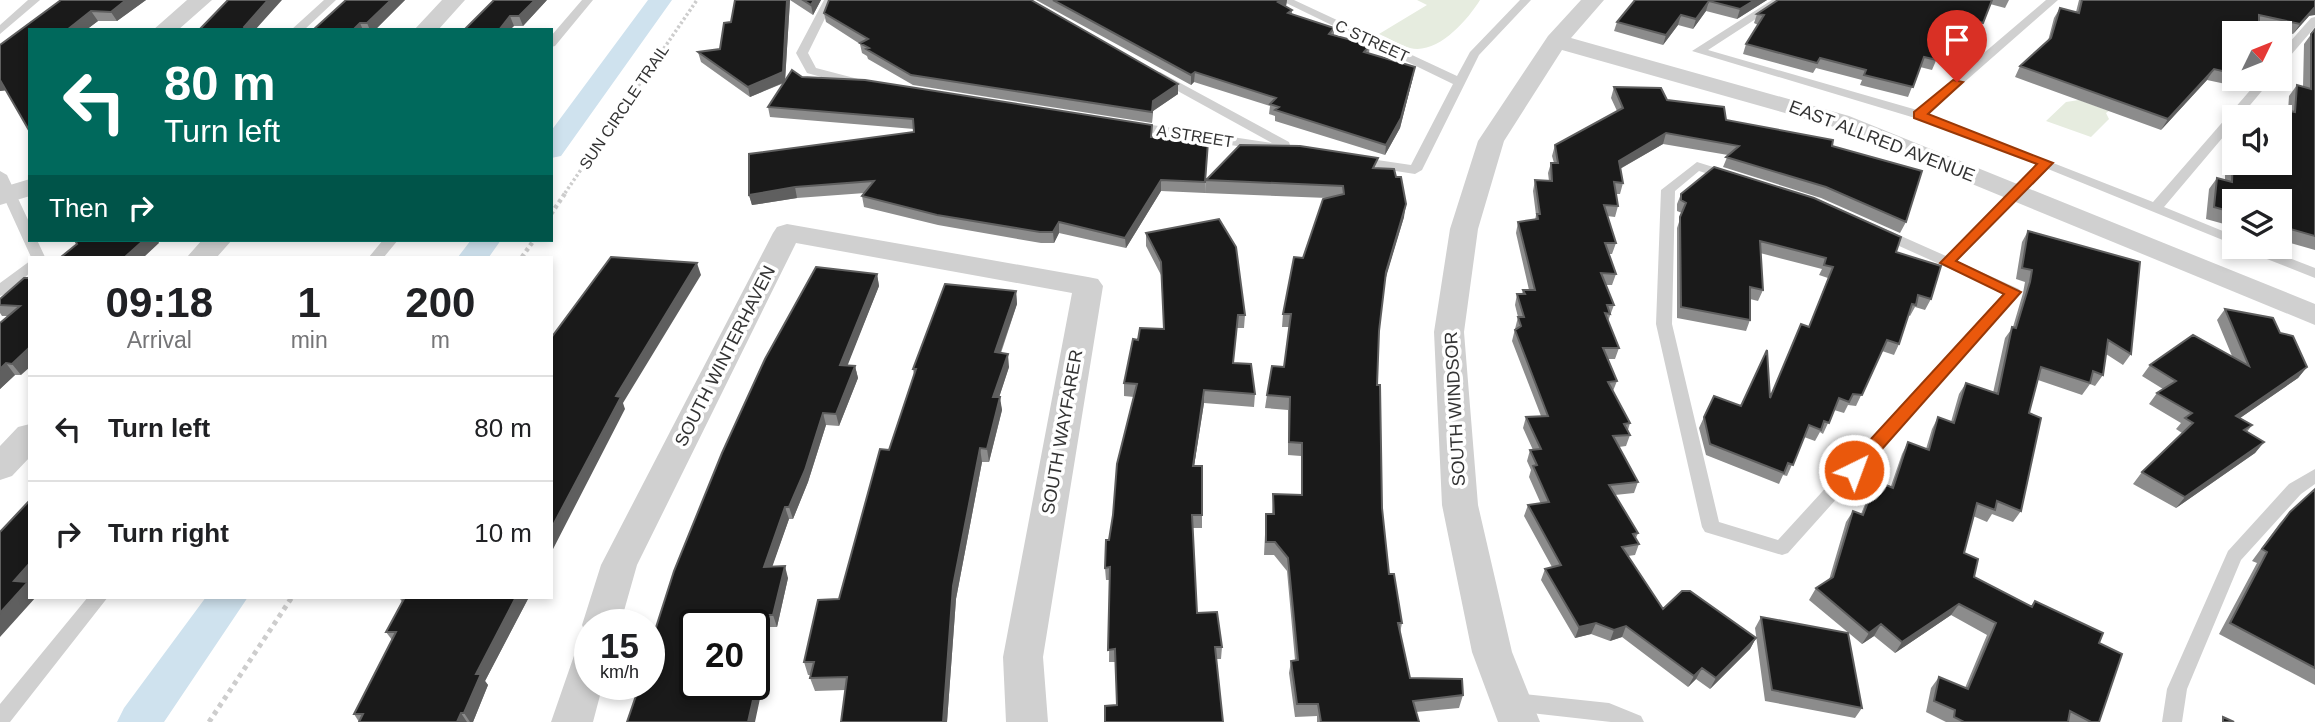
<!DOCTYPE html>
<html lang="en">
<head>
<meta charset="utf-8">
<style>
  body { margin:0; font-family:Helvetica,sans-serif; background:#f6f6f6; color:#202124; height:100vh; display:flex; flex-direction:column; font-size:26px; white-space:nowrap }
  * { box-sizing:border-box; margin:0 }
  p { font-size:23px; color:#757577 }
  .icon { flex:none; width:38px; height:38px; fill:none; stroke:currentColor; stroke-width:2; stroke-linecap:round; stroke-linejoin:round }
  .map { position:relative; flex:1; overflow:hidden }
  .sheet { position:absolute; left:28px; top:256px; width:525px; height:343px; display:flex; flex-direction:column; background:#fff; border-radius:0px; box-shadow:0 4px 10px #0003 }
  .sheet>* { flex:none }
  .top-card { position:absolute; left:28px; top:28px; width:525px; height:214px; border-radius:0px; box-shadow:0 4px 10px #0003; background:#00695c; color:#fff; overflow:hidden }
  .needle { width:46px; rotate:47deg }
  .controls { position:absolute; left:2222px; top:21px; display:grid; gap:14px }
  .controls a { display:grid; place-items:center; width:70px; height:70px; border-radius:0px; background:#fff; box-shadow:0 4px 10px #0003; font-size:35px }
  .speed { position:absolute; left:574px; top:609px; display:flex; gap:14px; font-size:35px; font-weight:700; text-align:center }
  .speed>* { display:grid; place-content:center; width:91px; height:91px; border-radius:50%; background:#fff; box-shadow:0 4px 10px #0003; line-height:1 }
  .speed small { font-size:18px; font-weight:400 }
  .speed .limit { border:4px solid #111; border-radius:10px; background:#fff; color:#111 }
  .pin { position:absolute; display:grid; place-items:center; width:60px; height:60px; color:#fff; margin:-72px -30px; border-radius:50% 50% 50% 0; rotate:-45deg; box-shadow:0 0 7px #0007 }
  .pin .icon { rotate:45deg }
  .me { position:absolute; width:77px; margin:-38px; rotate:42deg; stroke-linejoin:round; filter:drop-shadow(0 0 5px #0008) }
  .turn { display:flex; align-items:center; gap:24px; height:147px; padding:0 21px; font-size:32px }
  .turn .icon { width:91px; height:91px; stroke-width:2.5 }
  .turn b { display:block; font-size:49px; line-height:60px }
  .then { display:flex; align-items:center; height:66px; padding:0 21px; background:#0003; gap:14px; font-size:26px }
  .eta { display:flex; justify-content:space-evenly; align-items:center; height:119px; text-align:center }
  .eta b { font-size:42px; font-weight:800; line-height:49px }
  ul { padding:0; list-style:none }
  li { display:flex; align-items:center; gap:21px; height:105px; padding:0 21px; border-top:2px solid #e0e0e0 }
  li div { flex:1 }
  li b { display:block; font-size:26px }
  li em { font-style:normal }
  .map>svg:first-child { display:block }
  .green { fill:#e6ecdf }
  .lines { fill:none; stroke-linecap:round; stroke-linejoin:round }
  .canal { fill:#cfe2ee; fill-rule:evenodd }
  .path-far2 { stroke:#cdcdcd; stroke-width:3.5; stroke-dasharray:2.5 2.5; stroke-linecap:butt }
  .path-far1 { stroke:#cdcdcd; stroke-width:4.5; stroke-dasharray:3.5 3.5; stroke-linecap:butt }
  .path { stroke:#cdcdcd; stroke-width:5; stroke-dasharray:4.5 4.5; stroke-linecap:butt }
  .service { fill:#d0d0d0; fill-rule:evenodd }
  .minor { fill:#d0d0d0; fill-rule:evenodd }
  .wall { fill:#8c8c8c }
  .shaded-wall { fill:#5f5f5f }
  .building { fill:#1a1a1a; stroke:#5f5f5f; stroke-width:2 }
  .route { fill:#ea580c; stroke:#983908; stroke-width:2 }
  .labels { text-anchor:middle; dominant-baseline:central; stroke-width:7; stroke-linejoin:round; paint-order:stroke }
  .far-street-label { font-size:16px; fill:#333; stroke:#fff }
  .street-label { font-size:18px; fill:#333; stroke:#fff }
</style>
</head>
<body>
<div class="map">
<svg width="2315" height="722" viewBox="0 0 2315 722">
  <rect width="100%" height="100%" fill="#fff"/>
  <path class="green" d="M1417,0h63c-13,21 -43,55 -70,48 -11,-3 -21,-10 -31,-14l48,-29z
    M2079,100l30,11 -3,2 3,6 -18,18 -45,-16 20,-19z"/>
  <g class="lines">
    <path class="canal" d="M648,0h24l-111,156 -10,2v-27z
      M471,240h30l-12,17h-31z
      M206,597h42l-84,125h-47l7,-14z"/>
    <path class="path-far2" d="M565,193l132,-193"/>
    <path class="path-far1" d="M551,214l15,-22
      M522,257l12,-17"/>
    <path class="path" d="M209,722l83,-125"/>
    <path class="service" d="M28,0h12l-40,34v-9z
      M324,0h12l-32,30h-13z
      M582,0h11l-38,46 -4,1v-11z
      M824,0h10l-26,53 8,15 42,11v6l-4,1 -47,-13 -11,-20z
      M1280,0h14l163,76 13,-24 50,-52h11l-52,55 -57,115 -7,4 -58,-9 -7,-4 7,-4 54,8 42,-81z
      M1772,0h13l-77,50 209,60 129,-110h12l-130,114 225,88 107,-123h12l-32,38h-5v6l-71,84 71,29v9l-187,-76 -91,92 62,28 2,3 -2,3 -231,258 -6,2 -77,-23 -3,-5 -46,-203 5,-134 36,-28 123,38 126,56 91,-92 -122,-46 -223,-67zM1699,171l111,35 194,87 -226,247 -59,-18 -47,-198 3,-133z
      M2315,17v10l-31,36 -4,1v-11l31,-35z
      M1160,72l129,70 1,3 -14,7 -148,-23 -2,-3 6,-4 140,21 -116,-64 -2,-3z
      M0,171l7,4 23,49v16h7l8,17h-14l-31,-68z
      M383,240h15l-14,17h-15z
      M2242,247h19l54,21v10l-71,-28z
      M30,261v12l-25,21 -5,2v-13z
      M2315,469v15l-14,10 -60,66 -54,129 -5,33h-20l5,-33 61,-138 61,-67z
      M88,597h20l-98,125h-10v-18z
      M1514,693l95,10 32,13 3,6h-33l-97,-11 -7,-3 -3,-6 3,-6z"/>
    <path class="minor" d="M187,0h25l-34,30h-25z
      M442,0h23l-27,30h-24z
      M1581,0h23l-33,38 278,78 466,188v21l-484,-199 -269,-76 -58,91 -26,88 -14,103 14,173 34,147 28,70h-42l-26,-70 -30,-147 -8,-173 16,-103 28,-88 70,-105z
      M30,179v17l-30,9v-17z
      M787,224l301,53 10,2 5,7 -60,371 5,65h-42l-3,-65 69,-364 -276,-50 -159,322 -17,60h-30v12l-3,-1 -5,-11 19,-60 172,-332 4,-6z
      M202,240h30l-15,17h-30z
      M30,424v33l-18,19 -12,4v-34l18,-19z
      M590,645v39h13l-10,38h-42l25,-72z"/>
  </g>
  <path class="wall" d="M61,0h85l-29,21h-19l-12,9h-56l-23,60 -7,1v-46z
    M346,0h59l-30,30h-62z
    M547,0l-24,26h-9l-50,4z
    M735,0h86l-8,15 -23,-15 -5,80 17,-3 350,60 56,5 -3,51 -44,-2 -35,57 -67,-15 -5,10h-13l-103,-18 -74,-18 -2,-11 3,-3 -68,5 -45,7 -3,-10 165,-63v-3l-144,-12 -2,-10 16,-24 -34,14 -49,-35 -3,-10 22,-3 11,-27z
    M1036,0h251l-1,6 6,4v4l42,14v7l36,10 -1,8 44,24 -13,51 -15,27 -110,-34v-5l-6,-2 1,-8 -76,-24 -3,3z
    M1635,0h132l-30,19 -31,-8 -13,18 -15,-4 -15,20 -49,-14 3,-9z
    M1778,0h231l-4,8 -15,-4 -12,28 -13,-3 -10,23 -14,-3 -9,21 -12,-3 -12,30 -48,-12 2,-5 -46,-12 -3,5 -70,-19 3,-10 12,-19 -4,-2 3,-9z
    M2079,0h236l-6,16 -16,18 -34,-7 -24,6v46h5l-5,7 -28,-6 -46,50 -146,-53 5,-11 28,-25 6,-23 6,-10 16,4z
    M824,13l354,81 -25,17 -1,12 -239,-38 -45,-26 -1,-3 -5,-3 -2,-9 -34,-22z
    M2315,29v221l-35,-10v-39h-45v26l-29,-8 3,-30 8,-11 8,2v-14l8,-11 2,8h45v-46h-11l7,-9 12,3 1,-15 8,-11 6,2 1,-43z
    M1614,87l53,13 59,20 106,26 74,76 -6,11 -79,-35 -98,-31 5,-12 -65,-11 -43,25 3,14 -3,11h-4l2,12 -3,11 -8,-1 9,27 -4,11h-3l7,20 -4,11h-6l8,20 -6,16 11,27 -4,11h-7l9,22 -4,10 17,32 -2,7 2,5 -4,11 -7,1 19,35 -4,11 -19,2 23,38 -2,5 3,6 -4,11 -7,1 35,53 93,29 -6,11 -40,40 -14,-10 -8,8 -66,-50 -12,4 -19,-7 -16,4 -34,-58 4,-11 7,-2 -28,-51 4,-11 13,-1 -12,-27 2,-7 -4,-9 3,-11h3l-10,-22 3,-11 15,-1 -29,-75 6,-24 -3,-12 2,-11h5l1,-4h6l-13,-57 2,-11 17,-2 1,-5 -3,-24 2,-11 14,1 -1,-8 3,-10h3l-2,-7 3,-11 62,-34 -6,-13z
    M1377,168l27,49 -20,65 -5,49 -2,54 5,123 7,66 13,49 -2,10 10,45 53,17 -4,13 -43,4 3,10h-102v-6l-22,1 -6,-44 2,-12 4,-1 -8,-89 -13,-16h-10l2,-41h6l1,-20 28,1v-39l-13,-1v-45l-23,-2 2,-13 17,-28 5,-40h-7l1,-13 44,-116 -122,-5 1,-13z
    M1681,194l215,58 35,47 -6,11 -10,-3 -5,9 -2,-1 -9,29 -5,11 -12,-4 -26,55 -8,-1 -4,8 -10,-3 -11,24 -3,-2 -5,9 -11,-4 -17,39 -4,-1 -4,9 -73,-29 -7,-27 5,-11 66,-20 39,-70 19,-49 -9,-3 3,-6 -62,-16 3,37 -5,11 -8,-2v21l-4,11 -69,-13v-90l5,-15 -5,-2v-7z
    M2028,231l103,123 -8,11 -17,-11 -3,21 -8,11 -5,-2 -8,11 -44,-15 -9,33 -8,98 -8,11 -21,-8 -5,8 -14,-6 -9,37 10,24 57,29 4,-5 64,42v79h-153l-20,-10 5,-24 8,-11 26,11 22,-53 -36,-20 -56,38 -21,-17 -12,8 -53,-44 7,-12 13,-8 17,-58 7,-11 8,3 9,-22 6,-11 15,5 11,-32 6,-12 18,7 6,-20 6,-12 13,5 8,-28 7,-11 27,10 12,-55 8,-11 10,-34 2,-11 -9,-3 6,-37z
    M1146,233l99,82 -1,13h-7l-4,35 22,31 -1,13 -50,-4 -10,63 8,49v13h-10l5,85 25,34 -1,12h-5l-99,46 -2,-43h-6l1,-82h-4l-1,-12 4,-28 25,-143 -10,-1v-13l14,-43 26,-11 -3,-54 -15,-29z
    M877,274l2,12 -32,79 8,1 3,12 -19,48 -13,-1 -18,57 -15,37h-4l-17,47 16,12 -11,49h-10l-9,52 4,10 -125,5 -5,-10h17l2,-41z
    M30,278l-9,97h-6l-15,14 8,-73h-6l-2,-3v-14z
    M1016,291l1,13 -16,49 8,14 -10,30 3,13 -13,52h-7l-26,137 -9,123h-106l4,-32 -30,1 -5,-13 1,-3h-3l-4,-13 35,-63 75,-224 -1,-6z
    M2225,309l55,24 27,34 -9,11 -58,40 12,7 -5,7 17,10 -9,11 -79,55 -43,-24 9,-12 40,-39 -6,-4 5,-6 -32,-19 8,-11 6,-4 -21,-13 8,-11 82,-9 -15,-36z
    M2315,489v196l-96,-51 38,-71 -5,-2 28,-38z
    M399,597h130l-44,84 3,4 -15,37h-114l-5,-8 38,-74 -6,-8 16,-30z
    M1761,617l101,91 -7,10 -90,-17 -10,-73z"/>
  <path class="shaded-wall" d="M126,0h20l-29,21 -6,-9z
    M268,0h14l-27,30h-10l-1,-3z
    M391,0h14l-30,30h-5l-3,-7z
    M535,0h12l-24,26 -4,-10z
    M787,0h3l-5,82 -35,15 -2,-10z
    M814,0h7l-8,15 -2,-10z
    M1282,0h5l-1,6 -8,-4z
    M1755,0h12l-30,19 3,-10z
    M1709,1l-3,10 -13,18 3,-10z
    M2315,7v8l-6,1 -16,18 7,-10z
    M91,11l7,10 -12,9h-19z
    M1681,15l-3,10 -15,20 3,-10z
    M510,16l4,10 -4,4h-11z
    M360,23l3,7h-10z
    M1415,67l-2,10 -13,51 -15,27 1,-10z
    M2214,69l-7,11 -46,50 7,-11z
    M1195,72l-1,10 -3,3v-10z
    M0,80h1l7,10 -8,1z
    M1178,84v10l-25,17 -1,12 1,-22z
    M1666,133l-3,11 -47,27 3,-10z
    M1161,180v11l-35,57 -1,-10z
    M795,187l2,11 -45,7 -3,-10z
    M1406,204l-2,13 -20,67 2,-12z
    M1059,222v11l-5,10 -1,-11z
    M144,240h14l1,3 -15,14h-19z
    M697,263l4,12 -78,128 2,6 -74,144v-24l65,-133z
    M877,274l2,12 -36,91 -3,-12z
    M1016,291l1,13 -21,61 -1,-13z
    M30,347v20l-9,8 -9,-11z
    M1008,354l1,13 -14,43 -2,-13z
    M6,363l9,12 -15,14v-20z
    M855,366l3,12 -19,48 -3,-12z
    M2307,367l-9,11 -71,49 9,-11z
    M1204,390v13l-12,76 1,-13z
    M1000,397l2,13 -13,52 -2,-13z
    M823,413l3,12 -18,57 -15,37 -4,-12z
    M2264,442l-9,11 -79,55 9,-11z
    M980,448l2,14 -26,137 -9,123h-4l10,-136z
    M785,507l4,12 -21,60 -4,-12z
    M30,563v34h6l-36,40v-24l14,-32z
    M785,566l3,12 -11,49 -4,-12z
    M516,597h13l-44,84 3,4 -15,37h-3l-6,-9 12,-39z
    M1959,604l-8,11 -56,38 7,-11z
    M763,615l4,12 -9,52 4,10 -7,33h-7l6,-38v-19z
    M1596,623l-5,11 -16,4 4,-11z
    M1881,624l-7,12 -12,8 7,-11z
    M1626,626l-4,11 -12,4 4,-11z
    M1756,638l-6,11 -40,40 6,-11z
    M1702,668l-6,11 -8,8 6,-11z
    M461,713l6,9h-10z"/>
  <path class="building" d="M61,0h65l-15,12 -20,-1 -24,19h-37v102l-30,-52v-35z
    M228,0h40l-24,27 2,3h-47z
    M346,0h45l-24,23h-7l-7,7h-40z
    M494,0h41l-16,16h-9l-11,14h-35z
    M735,0h52l-4,72 -35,15 -50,-35 22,-3 4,-26 7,-1z
    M803,0h11l-3,5z
    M829,0h202l147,84 -25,17 -1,11 -241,-37 -45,-26 3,-1 -9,-5 8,-4 -44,-26z
    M1053,0h229l-4,2 14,8 -4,3 46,15 -5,6 41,11 -6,7 51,15 -14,51 -15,27 -111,-35 4,-3 -9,-3 6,-6 -81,-26 -4,3z
    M1635,0h120l-15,9 -31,-8 -13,18 -15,-4 -15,20 -49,-13z
    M1778,0h214l-9,23 -13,-4 -10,23 -15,-3 -8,21 -13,-3 -11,30 -49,-12 2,-5 -46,-12 -3,5 -71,-19 18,-29 -7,-1z
    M2082,0h233v7l-15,17 -41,-9v18h-24v41l-21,-5 -46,50 -148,-53 31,-28 9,-30 19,5z
    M2315,29v207l-35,-10v-25h-45v12l-21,-6 3,-29 15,4 1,-27h2v8h45v-46h-5l1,-9 19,4 2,-27 14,4v-55z
    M792,70l10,7 63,3 287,45 -1,12 44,1v4h13l-3,40 -44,-2 -36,58 -66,-16 -6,10h-13l-103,-17 -75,-19 12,-15 -79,6 -46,8v-41l165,-22 -1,-13 -145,-12z
    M1614,87l47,1 6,12 57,7 2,13 107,20 -1,6 90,25 -16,51 -80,-35 -100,-30 13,-11 -73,-13 -47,28 4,22 -9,-1 4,24 -14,-1 12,38h-11l11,31 -15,-1 13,32h-7l3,9 -5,-1 14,35h-16l14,33 -9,1 22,41 -6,1 6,11 -17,1 25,46 -29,3 29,48 -5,1 6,10 -17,3 41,62 19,-18h8l66,47 -40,40 -14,-10 -8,8 -68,-50 -12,4 -18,-7 -17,4 -34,-58 16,-4 -33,-60 21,-3 -16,-36 4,-1 -7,-15 11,-1 -15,-32 22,-1 -33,-86 6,-4 -3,-9h6l-7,-23h8l-2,-4h12l-17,-68 20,-3 -1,-5h3l-5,-34 17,1 -1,-18h7l-3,-18 68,-37z
    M1240,145l60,1 78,12 -5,10 21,1 2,8h5l5,27 -20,68 -7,59 -2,54h3l2,123 7,66h5l8,49h-4l12,55 52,1 1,16 -50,6 6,21h-98l-3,-18h-21l-6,-43 7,-1 -10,-102 -13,-16h-9v-28h8l-1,-20 29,1v-52l-13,-1 1,-45 -23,-2 5,-29 12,1 7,-53h-8l11,-57 9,1 20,-59 21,-5 -1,-8 -137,-6z
    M1714,167l100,31 87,39 -5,15 45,14 -10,33 -13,-4 -2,10 -4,-1 -13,40 -12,-4 -25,55 -9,-1 -4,8 -10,-4 -10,25 -5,-2 -3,9 -12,-5 -16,40 -5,-2 -4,10 -74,-29 -6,-27 10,-21 27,10 26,-56 3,48 31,-74 8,3 24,-60 -9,-2 2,-7 -66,-17 3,49 -13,-3v33l-69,-13 -1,-90 6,-14 -5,-3v-6z
    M1219,219l17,28 9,68h-7l-5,48 18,1 4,30 -51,-4 -11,76h9v49h-10l5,98 20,-1 5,35h-7l8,75h-118v-16l12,-1 -2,-56 -7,1 2,-83 -5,1 1,-28h3l4,-25 4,-51 20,-80 -13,-1 9,-44 5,1 2,-12 24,1 -3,-67 -15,-29z
    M2028,231l112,31 -9,92 -23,-14 -5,35 -10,-4 -3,12 -49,-16 -12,46 12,5 -20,93 -24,-10 -2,9 -18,-7 -13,50 14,6 -4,18 58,30 3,-6 68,32 -4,10 23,11 -23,68h-8l-21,-11 -2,11h-104l-10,-5 1,-7 -21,-9 5,-24 29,12 28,-66 -37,-19 -57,38 -21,-18 -12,9 -53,-45 17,-11 20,-66 10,4 13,-34 17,7 15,-46 21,8 9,-33 16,6 12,-40 32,11 14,-67 4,1 14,-46 2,-12 -10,-2z
    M75,240h69l-19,17h-64l16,-13z
    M611,257l86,6 -81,133 5,1 -70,132v-191z
    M816,267l61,7 -37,91 15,1 -19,48 -13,-1 -18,57 -16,37h-4l-21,60 21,-1 -12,49h-10l-9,50v-40h-59v59h59v-6h4l-10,44h-121l13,-38h9v-41h2l23,-72 48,-118 43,-94z
    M24,278h6v69l-18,17 -6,-1 -6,6v-46l20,-17 -20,-1v-6z
    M945,284l71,7 -21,61 13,2 -15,43h7l-13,52 -7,-1 -27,138 -10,136h-102l6,-45 -37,1 4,-16h-10l14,-62 21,-1 41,-150 9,1 27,-81h-3z
    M2225,309l48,9 7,15 13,3 14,31 -71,49 16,9 -8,5 20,12 -79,55 -43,-25 51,-49 -8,-5 7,-5 -35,-20 19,-12 -26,-16 43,-30 56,31z
    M2315,489v179l-85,-45 37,-71 -5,-3 28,-37z
    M30,500v63l-16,18 14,1 -28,31v-81z
    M405,597h111l-40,77h5l-17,39h-3l-4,9h-98l4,-8h-9l42,-82h-10z
    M1761,617l87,16 14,75 -90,-18z
    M2223,717l11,5h-11z"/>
  <path class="route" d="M1953,80l10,2 -35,32 125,49 -97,98 65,31 -161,182h-13l-2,-4 2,-5 157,-171 -64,-31 97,-99 -123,-46v-6z"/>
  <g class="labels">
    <g class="far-street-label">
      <text transform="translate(1372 41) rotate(25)">C STREET</text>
      <text transform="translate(624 107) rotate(-56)">SUN CIRCLE TRAIL</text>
      <text transform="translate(1195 136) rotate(9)">A STREET</text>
    </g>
    <g class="street-label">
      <text transform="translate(1882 141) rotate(21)">EAST ALLRED AVENUE</text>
      <text transform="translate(725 356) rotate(-63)">SOUTH WINTERHAVEN</text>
      <text transform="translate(1455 409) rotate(-93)">SOUTH WINDSOR</text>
      <text transform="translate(1062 432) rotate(-80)">SOUTH WAYFARER</text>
    </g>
  </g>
</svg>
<div class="controls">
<a><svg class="needle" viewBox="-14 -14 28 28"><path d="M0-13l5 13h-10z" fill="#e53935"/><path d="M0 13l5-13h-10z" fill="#757577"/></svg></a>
<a><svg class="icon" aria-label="sound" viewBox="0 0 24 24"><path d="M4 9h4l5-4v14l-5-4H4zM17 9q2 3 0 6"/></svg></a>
<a><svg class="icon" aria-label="layers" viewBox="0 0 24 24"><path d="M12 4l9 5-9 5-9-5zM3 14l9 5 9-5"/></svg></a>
</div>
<div class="speed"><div>15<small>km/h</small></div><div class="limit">20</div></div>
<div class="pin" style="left:1957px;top:82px;background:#d93025"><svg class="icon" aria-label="arrive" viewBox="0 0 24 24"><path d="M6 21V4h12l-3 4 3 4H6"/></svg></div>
<svg class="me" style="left:1854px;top:470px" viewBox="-20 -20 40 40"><circle r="17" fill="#ea580c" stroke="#fff" stroke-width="3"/><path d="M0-11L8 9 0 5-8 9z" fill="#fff"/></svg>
<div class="top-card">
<div class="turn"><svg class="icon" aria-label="left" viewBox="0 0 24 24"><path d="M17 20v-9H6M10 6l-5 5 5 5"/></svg><div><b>80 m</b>Turn left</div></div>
<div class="then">Then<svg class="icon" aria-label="right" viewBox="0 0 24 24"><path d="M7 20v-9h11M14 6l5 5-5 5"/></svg></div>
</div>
<section class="sheet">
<div class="eta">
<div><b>09:18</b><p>Arrival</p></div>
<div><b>1</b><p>min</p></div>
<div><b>200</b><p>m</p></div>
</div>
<ul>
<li><svg class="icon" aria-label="left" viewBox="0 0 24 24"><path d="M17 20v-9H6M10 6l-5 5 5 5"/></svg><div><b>Turn left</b></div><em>80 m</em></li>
<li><svg class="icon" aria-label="right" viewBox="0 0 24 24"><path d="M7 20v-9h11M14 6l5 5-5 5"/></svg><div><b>Turn right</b></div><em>10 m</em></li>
</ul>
</section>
</div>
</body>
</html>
